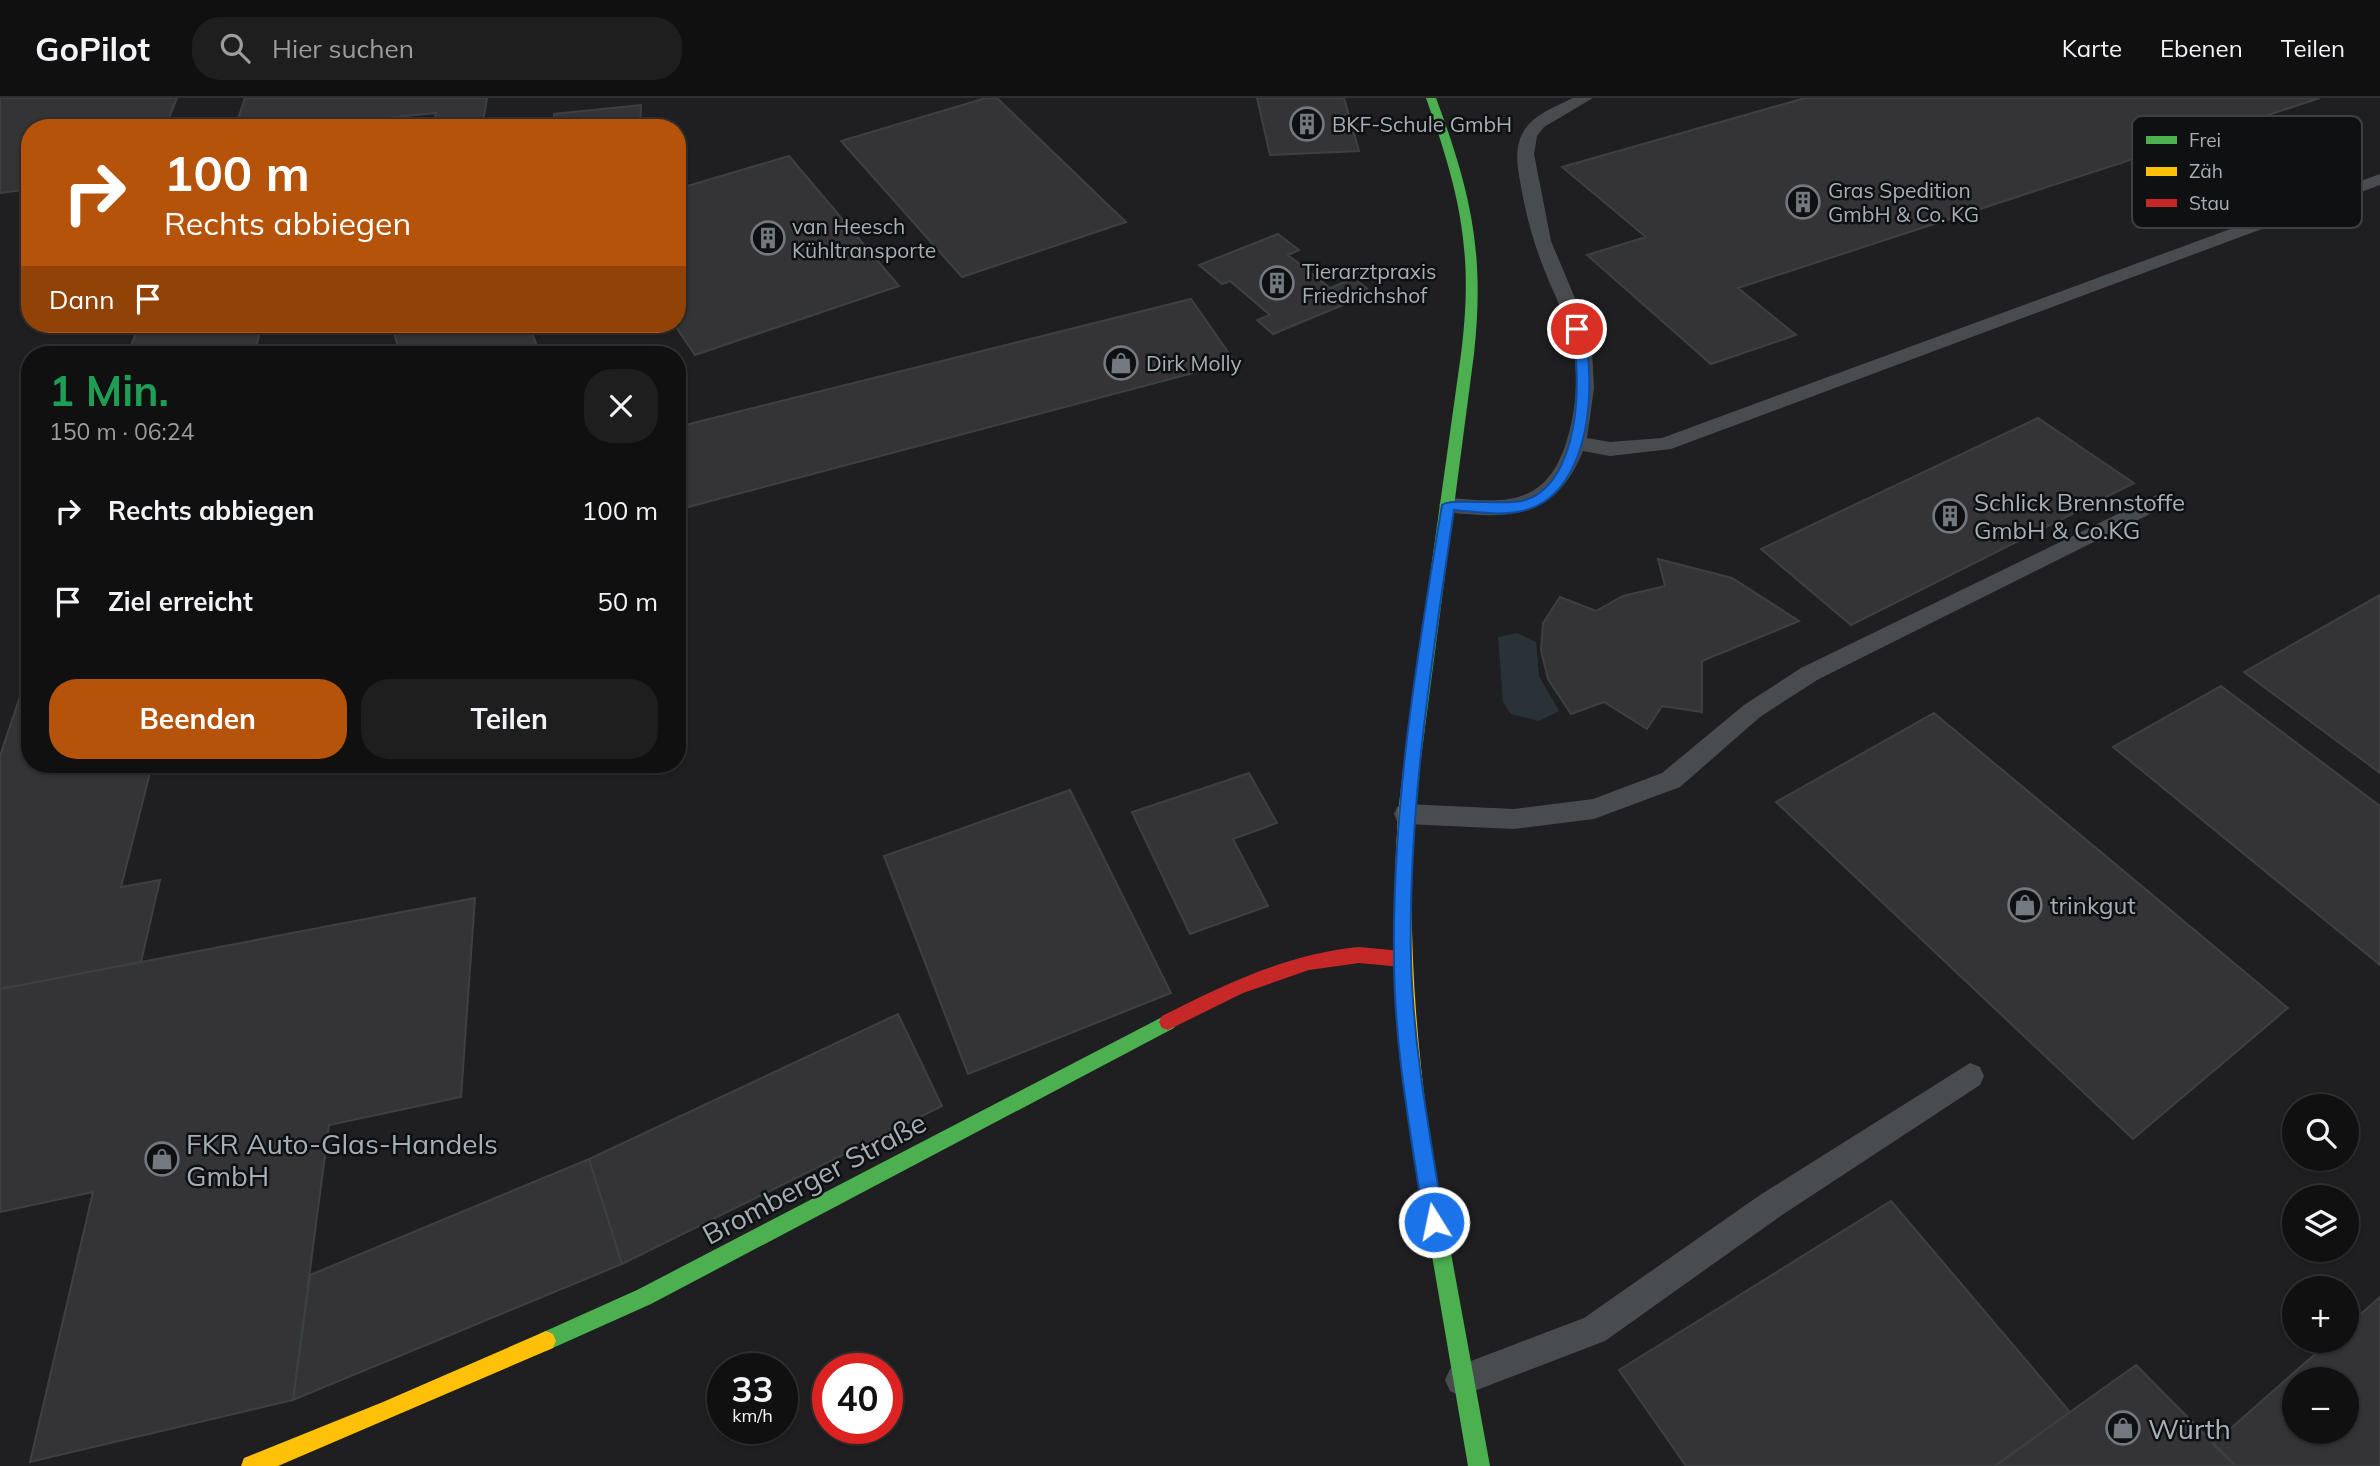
<!DOCTYPE html>
<html lang="de">
<head>
<meta charset="utf-8">
<style>
  body { margin:0; font-family:Mulish,sans-serif; background:#1e1e1e; color:#f1f3f6; height:100vh; display:flex; flex-direction:column; font-size:26px; white-space:nowrap }
  * { box-sizing:border-box; margin:0 }
  p { font-size:23px; color:#9c9d9f }
  .icon { flex:none; width:38px; height:38px; fill:none; stroke:currentColor; stroke-width:2; stroke-linecap:round; stroke-linejoin:round }
  .map { position:relative; flex:1; overflow:hidden }
  .drawer { position:absolute; left:21px; top:248px; width:665px; height:427px; display:flex; flex-direction:column; background:#101010; border-radius:28px; box-shadow:0 2px 5px #0004,0 0 0 2px #303030 }
  .drawer>* { flex:none }
  .hud { position:absolute; left:21px; top:21px; width:665px; height:214px; border-radius:28px; box-shadow:0 2px 5px #0004,0 0 0 2px #303030; background:#b45309; color:#fff; overflow:hidden }
  .controls { position:absolute; left:2282px; top:996px; display:grid; gap:14px }
  .controls a { display:grid; place-items:center; width:77px; height:77px; border-radius:50%; background:#101010; box-shadow:0 2px 5px #0004,0 0 0 2px #303030; font-size:35px }
  .speed { position:absolute; left:707px; top:1255px; display:flex; gap:14px; font-size:35px; font-weight:700; text-align:center }
  .speed>* { display:grid; place-content:center; width:91px; height:91px; border-radius:50%; background:#101010; box-shadow:0 2px 5px #0004,0 0 0 2px #303030; line-height:1 }
  .speed small { font-size:18px; font-weight:400 }
  .speed .limit { border:10px solid #d22; background:#fff; color:#111 }
  .pin { position:absolute; display:grid; place-items:center; width:60px; height:60px; color:#fff; margin:-30px; border:4px solid #fff; border-radius:50%; box-shadow:0 2px 7px #0007 }
  .me { position:absolute; width:77px; margin:-38px; rotate:350deg; stroke-linejoin:round; filter:drop-shadow(0 0 5px #0008) }
  .turn { display:flex; align-items:center; gap:24px; height:147px; padding:0 28px; font-size:32px }
  .turn .icon { width:91px; height:91px; stroke-width:2.5 }
  .turn b { display:block; font-size:49px; line-height:60px }
  .then { display:flex; align-items:center; height:66px; padding:0 28px; background:#0003; gap:14px; font-size:26px }
  .round { display:grid; place-items:center; flex:none; width:74px; height:74px; border-radius:28px; background:#1e1e1e }
  .overview { display:flex; align-items:center; justify-content:space-between; height:119px; padding:0 28px }
  h1 { font-size:42px; font-weight:700; line-height:52px; color:#1e9e55 }
  .action { display:flex; gap:14px; margin-top:auto; padding:14px 28px }
  .action a { flex:1; height:80px; border-radius:28px; background:#b45309; color:#fff; font-size:28px; font-weight:700; line-height:80px; text-align:center }
  .action a+a { background:#1e1e1e; color:#f1f3f6 }
  ul { padding:0; list-style:none }
  li { display:flex; align-items:center; gap:21px; height:91px; padding:0 28px }
  li div { flex:1 }
  li b { display:block; font-size:26px }
  li em { font-style:normal }
  header { display:flex; align-items:center; gap:42px; box-sizing:border-box; height:98px; padding:0 35px; background:#101010; border-bottom:2px solid #303030 }
  header strong { font-size:33px }
  nav { display:flex; gap:38px; margin-inline-start:auto; font-size:24px }
  .search { width:490px; height:63px; background:#1e1e1e; display:flex; align-items:center; gap:18px; box-sizing:border-box; padding:0 24px; border-radius:28px; color:#9c9d9f; font-size:26px }
  .map>svg:first-child { display:block }
  .built { fill:#1f1f21; fill-rule:evenodd }
  .water { fill:#293337 }
  .building { fill:#343436; stroke:#3d4041; stroke-width:2; fill-rule:evenodd }
  .lines { fill:none; stroke-linecap:round; stroke-linejoin:round }
  .lane { fill:#494c4e; fill-rule:evenodd }
  .fast { fill:#4caf50; fill-rule:evenodd }
  .slow { fill:#ffc107; fill-rule:evenodd }
  .jam { fill:#c62828; fill-rule:evenodd }
  .route { fill:#1a73e8; stroke:#114b97; stroke-width:2 }
  .labels { text-anchor:middle; dominant-baseline:central; stroke-width:5; stroke-linejoin:round; paint-order:stroke }
  .far-poi-label { font-size:21px; fill:#a6afb6; stroke:#0f1011; text-anchor:start }
  .poi-label { font-size:24px; fill:#a6afb6; stroke:#0f1011; text-anchor:start }
  .near-poi-label { font-size:28px; fill:#a6afb6; stroke:#0f1011; text-anchor:start }
  .near-street-label { font-size:28px; fill:#a6afb6; stroke:#0f1011 }
  .key { fill:#0f1011; stroke:#3c4043; stroke-width:2 }
  .key-label { font-size:19px; fill:#a6afb6 }
</style>
</head>
<body>
<header>
<strong>GoPilot</strong>
<div class="search"><svg class="icon" aria-label="search" viewBox="0 0 24 24"><circle cx="10" cy="10" r="6"/><path d="M15 15l6 6"/></svg>Hier suchen</div>
<nav><a>Karte</a><a>Ebenen</a><a>Teilen</a></nav>
</header>
<div class="map">
<svg width="2380" height="1368" viewBox="0 0 2380 1368">
  <rect width="100%" height="100%" fill="#151515"/>
  <path class="built" d="M0,0h2380v1368h-2380zM30,30h647v196h-647zM30,257h647v410h-647zM2294,1008h53v52h-53zM2294,1099h53v53h-53zM2294,1190h53v52h-53zM723,1270h59v60h-59zM828,1270h59v60h-59zM2294,1281h53v53h-53z"/>
  <path class="water" d="M1517,535l19,9 3,34 20,35 -20,10 -28,-7 -8,-12 -5,-65z"/>
  <path class="building" d="M0,0h177l-12,30h-135v61l-30,4z
    M245,0h242l-4,24 -50,5 3,-14 -150,15h-51z
    M986,0h11l129,124 -164,55 -121,-136z
    M1257,0h87l15,53 -89,4z
    M1805,0h515l-582,190 58,47 -85,29 -124,-109 59,-18 -84,-70z
    M641,7l-1,23h-87l1,-14z
    M789,58l110,130 -204,69 -21,-31h3v-135z
    M1278,136l21,16 -11,5 42,33 24,-10 18,15 -99,41 -16,-14 13,-5 -40,-34 -8,3 -23,-19z
    M1191,201l44,63 -558,148v-83z
    M139,226h123l-8,31h-126z
    M391,226h137l13,31h-140z
    M2038,320l96,65 -283,142 -90,-76z
    M30,421v26l-10,2z
    M1658,461l74,19 67,43 -97,40v51l-40,-6 -15,23 -43,-27 -33,12 -23,-35 -7,-29 2,-27 17,-26 36,14 27,-15 42,-10z
    M2380,497v178l-136,-101z
    M30,569v98h122l-31,122 39,-7 -19,82 -141,27v-233z
    M2221,588l159,120v159l-267,-218z
    M1934,615l354,295 -155,131 -357,-337z
    M1249,675l28,50 -44,16 35,67 -78,28 -58,-122z
    M1070,692l101,203 -203,81 -84,-218z
    M475,800l-14,199 -132,28 -36,275 -263,62 63,-270 -93,20v-223z
    M898,916l44,92 -320,158 -33,-105z
    M589,1061l33,105 -329,136 17,-125z
    M1891,1103l179,211 -75,54h-309l-67,-96z
    M2380,1199v169h-144l-23,-22 118,-104h16v-14zM2294,1281h53v53h-53z
    M2136,1267l100,101h-241l75,-54z"/>
  <g class="lines">
    <path class="lane" d="M1573,0h20l-49,29 -7,9 -3,18 17,87 31,74 10,35 2,38 -7,50 23,4 52,-4 718,-264v11l-709,264 -61,7 -27,-5c-20,49 -50,67 -103,64 -13,-1 -26,-1 -38,-5l-3,-5 3,-5 7,-2c52,4 93,10 115,-49 12,-33 16,-76 7,-110 -6,-25 -18,-47 -27,-70 -10,-25 -17,-50 -22,-77 -3,-17 -8,-36 -2,-53 8,-23 33,-31 53,-41z
      M2163,394l7,2 3,5 -3,5 -353,176 -57,37 -80,70 -86,32 -80,10 -108,-5 -9,-3 -3,-7 3,-7 9,-3 108,5 79,-10 69,-26 82,-68 57,-37z
      M1970,965l10,4 4,9 -4,9 -198,130 -177,126 -144,55 -11,-5 -5,-11 5,-11 134,-51 176,-123z"/>
    <path class="fast" d="M1426,0h10c35,94 49,155 38,256l-59,450 -2,5h-12l-2,-5 6,-49 56,-401c13,-101 -1,-161 -35,-256z
      M1168,916l6,2 3,6 -3,6 -523,276 -105,47 -7,-3 -3,-7 3,-7 98,-44z
      M1420,1026l7,3 2,6 61,333h-22l-57,-333 2,-6z"/>
    <path class="slow" d="M1407,700l6,1 2,5c-8,111 -1,219 14,329l-2,6 -7,3 -7,-3 -2,-6c-15,-110 -21,-218 -12,-329l2,-5z
      M546,1233l7,3 3,7 -3,7 -275,118h-37l3,-8 139,-56z"/>
    <path class="jam" d="M1359,849l43,4 6,3 3,5 -3,5 -6,3 -43,-4 -50,7 -66,23 -75,37 -6,-2 -3,-6 3,-6c63,-32 125,-62 197,-69z"/>
  </g>
  <path class="route" d="M1577,227l6,4c14,53 9,159 -54,180 -24,8 -50,3 -75,1 -22,149 -46,297 -43,449 2,88 19,176 33,263l-3,7 -7,3 -7,-3 -3,-7c-13,-87 -30,-175 -30,-264 -2,-153 23,-302 48,-453 7,-7 62,0 79,-4 60,-13 62,-126 50,-172z"/>
  <defs>
    <symbol id="building-ring" viewBox="-11 -11 22 22"><circle r="9.5" fill="#0f1011" stroke="#73797e" stroke-width="1.5"/><path d="M-4-6H4V6H1V3H-1V6H-4ZM-2.5-4.3h1.7v1.8h-1.7ZM.8-4.3h1.7v1.8H.8ZM-2.5-1h1.7V.8h-1.7ZM.8-1h1.7V.8H.8Z" fill="#73797e"/></symbol>
    <symbol id="shop-ring" viewBox="-11 -11 22 22"><circle r="9.5" fill="#0f1011" stroke="#73797e" stroke-width="1.5"/><path d="M-5-2.5h2.3a2.7 3.5 0 0 1 5.4 0H5L5.5 6h-11ZM-1.5-2.5h3a1.5 2.3 0 0 0-3 0Z" fill="#73797e"/></symbol>
  </defs>
  <g fill-rule="evenodd">
    <use href="#building-ring" x="1288" y="7" width="38" height="38"/>
    <use href="#building-ring" x="1784" y="85" width="38" height="38"/>
    <use href="#building-ring" x="749" y="121" width="38" height="38"/>
    <use href="#building-ring" x="1258" y="166" width="38" height="38"/>
    <use href="#shop-ring" x="1102" y="246" width="38" height="38"/>
    <use href="#building-ring" x="1931" y="399" width="38" height="38"/>
    <use href="#shop-ring" x="2006" y="788" width="38" height="38"/>
    <use href="#shop-ring" x="143" y="1042" width="38" height="38"/>
    <use href="#shop-ring" x="2104" y="1311" width="38" height="38"/>
  </g>
  <g class="labels">
    <g class="far-poi-label">
      <text x="1332" y="26">BKF-Schule GmbH</text>
      <text x="1828" y="92">Gras Spedition<tspan x="1828" dy="24">GmbH &amp; Co. KG</tspan></text>
      <text x="792" y="128">van Heesch<tspan x="792" dy="24">Kühltransporte</tspan></text>
      <text x="1302" y="173">Tierarztpraxis<tspan x="1302" dy="24">Friedrichshof</tspan></text>
      <text x="1146" y="265">Dirk Molly</text>
    </g>
    <g class="poi-label">
      <text x="1974" y="404">Schlick Brennstoffe<tspan x="1974" dy="28">GmbH &amp; Co.KG</tspan></text>
      <text x="2050" y="807">trinkgut</text>
    </g>
    <g class="near-poi-label">
      <text x="186" y="1045">FKR Auto-Glas-Handels<tspan x="186" dy="32">GmbH</tspan></text>
      <text x="2148" y="1330">Würth</text>
    </g>
    <g class="near-street-label">
      <text transform="translate(814 1080) rotate(-28)">Bromberger Straße</text>
    </g>
  </g>
  <rect x="2132" y="18" width="230" height="112" rx="10" class="key"/>
  <rect x="2146" y="38" width="31" height="8" fill="#4caf50"/>
  <rect x="2146" y="69" width="31" height="9" fill="#ffc107"/>
  <rect x="2146" y="101" width="31" height="8" fill="#c62828"/>
  <g class="key-label">
    <text x="2189" y="49">Frei</text>
    <text x="2189" y="80">Zäh</text>
    <text x="2189" y="112">Stau</text>
  </g>
</svg>
<div class="controls">
<a><svg class="icon" aria-label="search" viewBox="0 0 24 24"><circle cx="10" cy="10" r="6"/><path d="M15 15l6 6"/></svg></a>
<a><svg class="icon" aria-label="layers" viewBox="0 0 24 24"><path d="M12 4l9 5-9 5-9-5zM3 14l9 5 9-5"/></svg></a>
<a>+</a>
<a>−</a>
</div>
<div class="speed"><div>33<small>km/h</small></div><div class="limit">40</div></div>
<div class="pin" style="left:1577px;top:231px;background:#d93025"><svg class="icon" aria-label="arrive" viewBox="0 0 24 24"><path d="M6 21V4h12l-3 4 3 4H6"/></svg></div>
<svg class="me" style="left:1434px;top:1124px" viewBox="-20 -20 40 40"><circle r="17" fill="#1a73e8" stroke="#fff" stroke-width="3"/><path d="M0-11L8 9 0 5-8 9z" fill="#fff"/></svg>
<div class="hud">
<div class="turn"><svg class="icon" aria-label="right" viewBox="0 0 24 24"><path d="M7 20v-9h11M14 6l5 5-5 5"/></svg><div><b>100 m</b>Rechts abbiegen</div></div>
<div class="then">Dann<svg class="icon" aria-label="arrive" viewBox="0 0 24 24"><path d="M6 21V4h12l-3 4 3 4H6"/></svg></div>
</div>
<section class="drawer">
<div class="overview"><div><h1>1 Min.</h1><p>150 m · 06:24</p></div><a class="round"><svg class="icon" aria-label="close" viewBox="0 0 24 24"><path d="M6 6l12 12M18 6L6 18"/></svg></a></div>
<ul>
<li><svg class="icon" aria-label="right" viewBox="0 0 24 24"><path d="M7 20v-9h11M14 6l5 5-5 5"/></svg><div><b>Rechts abbiegen</b></div><em>100 m</em></li>
<li><svg class="icon" aria-label="arrive" viewBox="0 0 24 24"><path d="M6 21V4h12l-3 4 3 4H6"/></svg><div><b>Ziel erreicht</b></div><em>50 m</em></li>
</ul>
<div class="action"><a>Beenden</a><a>Teilen</a></div>
</section>
</div>
</body>
</html>
